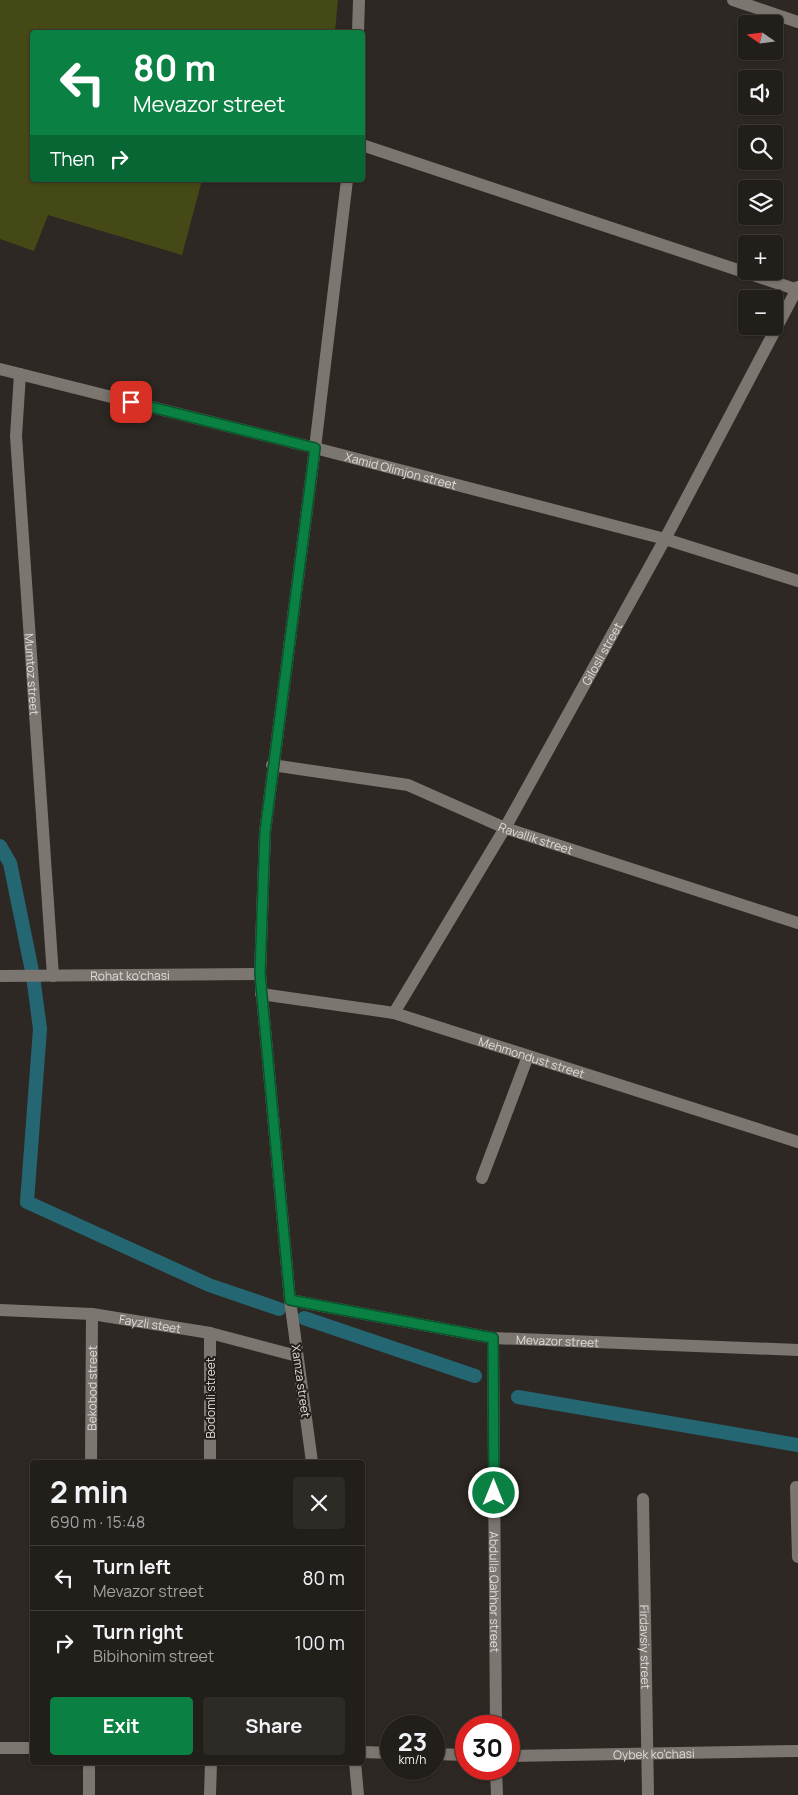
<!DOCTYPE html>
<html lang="en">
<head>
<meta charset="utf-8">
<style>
  body { margin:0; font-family:Manrope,sans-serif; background:#2e2b27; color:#f1f3f6; height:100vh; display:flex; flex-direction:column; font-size:19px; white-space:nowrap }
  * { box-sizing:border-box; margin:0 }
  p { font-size:16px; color:#a2a2a2 }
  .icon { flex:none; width:28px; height:28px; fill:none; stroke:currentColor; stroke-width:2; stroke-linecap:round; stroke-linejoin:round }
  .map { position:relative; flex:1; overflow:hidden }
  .details { position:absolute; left:30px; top:1460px; width:335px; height:305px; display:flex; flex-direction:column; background:#221e1a; border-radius:5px; box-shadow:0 1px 4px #0004,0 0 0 1px #3f3c39 }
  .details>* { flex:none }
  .banner { position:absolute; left:30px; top:30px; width:335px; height:152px; border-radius:5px; box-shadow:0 1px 4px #0004,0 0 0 1px #3f3c39; background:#0b8043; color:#fff; overflow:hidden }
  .needle { width:32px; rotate:284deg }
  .controls { position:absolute; left:738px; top:15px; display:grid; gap:10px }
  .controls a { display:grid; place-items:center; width:45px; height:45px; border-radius:5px; background:#221e1a; box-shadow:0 1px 4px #0004,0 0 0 1px #3f3c39; font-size:25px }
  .speed { position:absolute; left:380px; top:1715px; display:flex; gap:10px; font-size:25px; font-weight:700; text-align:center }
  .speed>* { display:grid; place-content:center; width:65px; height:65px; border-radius:50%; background:#221e1a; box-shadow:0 1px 4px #0004,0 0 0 1px #3f3c39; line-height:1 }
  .speed small { font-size:12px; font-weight:400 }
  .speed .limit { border:8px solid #d22; background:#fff; color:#111 }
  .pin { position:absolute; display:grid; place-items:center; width:42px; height:42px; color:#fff; margin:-21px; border-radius:10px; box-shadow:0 2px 8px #0006 }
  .me { position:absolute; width:55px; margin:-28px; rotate:0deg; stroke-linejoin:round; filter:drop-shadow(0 0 4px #0008) }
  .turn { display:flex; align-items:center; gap:18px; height:105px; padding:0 20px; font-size:22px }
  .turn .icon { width:65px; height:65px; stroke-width:2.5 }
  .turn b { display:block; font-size:35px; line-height:42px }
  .then { display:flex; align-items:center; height:48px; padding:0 20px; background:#0003; gap:10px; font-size:19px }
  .round { display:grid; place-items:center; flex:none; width:52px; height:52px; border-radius:5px; background:#2e2b27 }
  .head { display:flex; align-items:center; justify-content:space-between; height:85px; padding:0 20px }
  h1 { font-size:30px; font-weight:700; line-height:38px }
  .action { display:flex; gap:10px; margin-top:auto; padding:10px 20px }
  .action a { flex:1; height:58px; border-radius:5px; background:#0b8043; color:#fff; font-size:20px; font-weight:700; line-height:58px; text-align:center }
  .action a+a { background:#2e2b27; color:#f1f3f6 }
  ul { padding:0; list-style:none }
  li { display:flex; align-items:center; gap:15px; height:65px; padding:0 20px; border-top:1px solid #3f3c39 }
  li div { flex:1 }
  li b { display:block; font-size:19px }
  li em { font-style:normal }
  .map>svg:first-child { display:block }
  .green { fill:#454916 }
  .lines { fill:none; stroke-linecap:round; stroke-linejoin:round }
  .canal { stroke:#256673; stroke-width:14 }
  .street { stroke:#7c7670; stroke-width:12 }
  .secondary { stroke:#7c7670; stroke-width:12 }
  .route-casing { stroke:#07532c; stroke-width:12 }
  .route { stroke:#0b8043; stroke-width:9 }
  .labels { text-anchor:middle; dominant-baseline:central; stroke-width:4; stroke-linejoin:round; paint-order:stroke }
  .street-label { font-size:12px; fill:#e0dcd9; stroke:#241e1a }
</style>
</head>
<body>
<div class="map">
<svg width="798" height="1795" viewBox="0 0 798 1795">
  <rect width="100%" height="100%" fill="#2d2823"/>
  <path class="green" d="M0,0h338l-3,32h-303v148h170l-20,75 -134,-40 -14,36 -34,-12z"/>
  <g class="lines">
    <path class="canal" d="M0,846l10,17 23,113 7,53 -13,173 182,83 70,24
      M304,1318l171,58
      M518,1397l280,48"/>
    <g class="street">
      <path d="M733,0l65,22"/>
      <path d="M358,32l1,-32"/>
      <path d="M362,145l436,145"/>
      <path d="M0,369l315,79 32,-268"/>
      <path id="s1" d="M20,374l-4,62 37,540"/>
      <path id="s2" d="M272,765l136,20 97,43 293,95"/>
      <path id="s3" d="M261,994l133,19 404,129"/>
      <path id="s4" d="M394,1013l111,-185 160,-289 133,-252"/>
      <path d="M482,1178l46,-122"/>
      <path id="s5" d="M290,1300l203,38 305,12"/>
      <path id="s6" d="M0,1310l92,4 118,19 87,23"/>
      <path d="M210,1333v129"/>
      <path id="s7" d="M493,1338l3,388"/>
      <path id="s8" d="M91,1462l1,-148"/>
      <path d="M796,1487l2,70"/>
      <path id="s9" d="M643,1499l5,296"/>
      <path d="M0,1748h32"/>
      <path d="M362,1752l29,1"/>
      <path d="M434,1754l32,1"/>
      <path id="s10" d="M509,1756l289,-5"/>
      <path d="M89,1762v33"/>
      <path d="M496,1769l1,26"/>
      <path d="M210,1795l1,-33"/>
    </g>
    <g class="secondary">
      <path id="s11" d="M0,976l260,-2"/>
      <path id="s12" d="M312,1462l-22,-162 -30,-326 5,-142 50,-384 350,91 133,42"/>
      <path d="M355,1762l3,33"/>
    </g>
  </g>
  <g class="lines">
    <defs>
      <path id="route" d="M131,402l184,46 -50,384 -5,142 30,326 203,38 1,155"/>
    </defs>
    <use href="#route" class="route-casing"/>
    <use href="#route" class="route"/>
  </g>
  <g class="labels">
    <g class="street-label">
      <text stroke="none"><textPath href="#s12" startOffset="1109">Xamid Olimjon street</textPath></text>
      <text stroke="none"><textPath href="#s4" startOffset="415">Gilosli street</textPath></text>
      <text stroke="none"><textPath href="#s1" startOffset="301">Mumtoz street</textPath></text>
      <text stroke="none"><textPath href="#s2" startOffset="276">Ravallik street</textPath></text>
      <text stroke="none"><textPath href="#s11" startOffset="130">Rohat ko'chasi</textPath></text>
      <text stroke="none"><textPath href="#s3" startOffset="279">Mehmondust street</textPath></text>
      <text stroke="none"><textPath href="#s6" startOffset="151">Fayzli steet</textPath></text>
      <text stroke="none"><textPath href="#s5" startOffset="271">Mevazor street</textPath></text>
      <text transform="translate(301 1381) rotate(82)">Xamza street</text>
      <text stroke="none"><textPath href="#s8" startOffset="74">Bekobod street</textPath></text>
      <text transform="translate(210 1398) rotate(-90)">Bodomli street</text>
      <text stroke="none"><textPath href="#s7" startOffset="254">Abdulla Qahhor street</textPath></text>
      <text stroke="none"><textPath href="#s9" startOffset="148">Firdavsiy street</textPath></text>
      <text stroke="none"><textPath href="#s10" startOffset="145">Oybek ko'chasi</textPath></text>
    </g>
  </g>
</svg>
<div class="controls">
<a><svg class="needle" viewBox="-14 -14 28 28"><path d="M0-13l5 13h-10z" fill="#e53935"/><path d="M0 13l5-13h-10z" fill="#a2a2a2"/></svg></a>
<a><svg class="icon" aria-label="sound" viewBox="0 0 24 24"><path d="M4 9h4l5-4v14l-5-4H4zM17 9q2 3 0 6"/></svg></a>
<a><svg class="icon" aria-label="search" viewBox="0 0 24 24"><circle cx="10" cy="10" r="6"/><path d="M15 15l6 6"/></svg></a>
<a><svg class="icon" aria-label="layers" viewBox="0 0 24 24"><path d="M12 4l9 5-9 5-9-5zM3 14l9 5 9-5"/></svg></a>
<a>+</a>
<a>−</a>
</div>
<div class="speed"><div>23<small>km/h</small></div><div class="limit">30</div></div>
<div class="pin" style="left:131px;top:402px;background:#d93025"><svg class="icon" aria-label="arrive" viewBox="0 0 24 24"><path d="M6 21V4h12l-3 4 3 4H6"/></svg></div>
<svg class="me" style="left:494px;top:1493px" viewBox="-20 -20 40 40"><circle r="17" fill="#0b8043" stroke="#fff" stroke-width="3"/><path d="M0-11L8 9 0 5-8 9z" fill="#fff"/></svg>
<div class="banner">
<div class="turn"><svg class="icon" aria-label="left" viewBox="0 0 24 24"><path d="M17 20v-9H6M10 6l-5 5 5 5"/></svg><div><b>80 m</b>Mevazor street</div></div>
<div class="then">Then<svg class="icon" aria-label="right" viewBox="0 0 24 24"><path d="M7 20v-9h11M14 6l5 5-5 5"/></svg></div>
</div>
<section class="details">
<div class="head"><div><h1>2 min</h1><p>690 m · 15:48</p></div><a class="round"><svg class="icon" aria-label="close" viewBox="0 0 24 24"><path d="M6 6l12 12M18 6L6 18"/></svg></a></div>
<ul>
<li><svg class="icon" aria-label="left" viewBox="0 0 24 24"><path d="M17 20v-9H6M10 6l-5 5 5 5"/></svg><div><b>Turn left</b><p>Mevazor street</p></div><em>80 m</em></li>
<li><svg class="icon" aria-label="right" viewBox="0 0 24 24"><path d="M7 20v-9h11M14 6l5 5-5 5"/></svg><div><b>Turn right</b><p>Bibihonim street</p></div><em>100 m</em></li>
</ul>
<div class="action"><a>Exit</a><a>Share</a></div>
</section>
</div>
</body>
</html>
